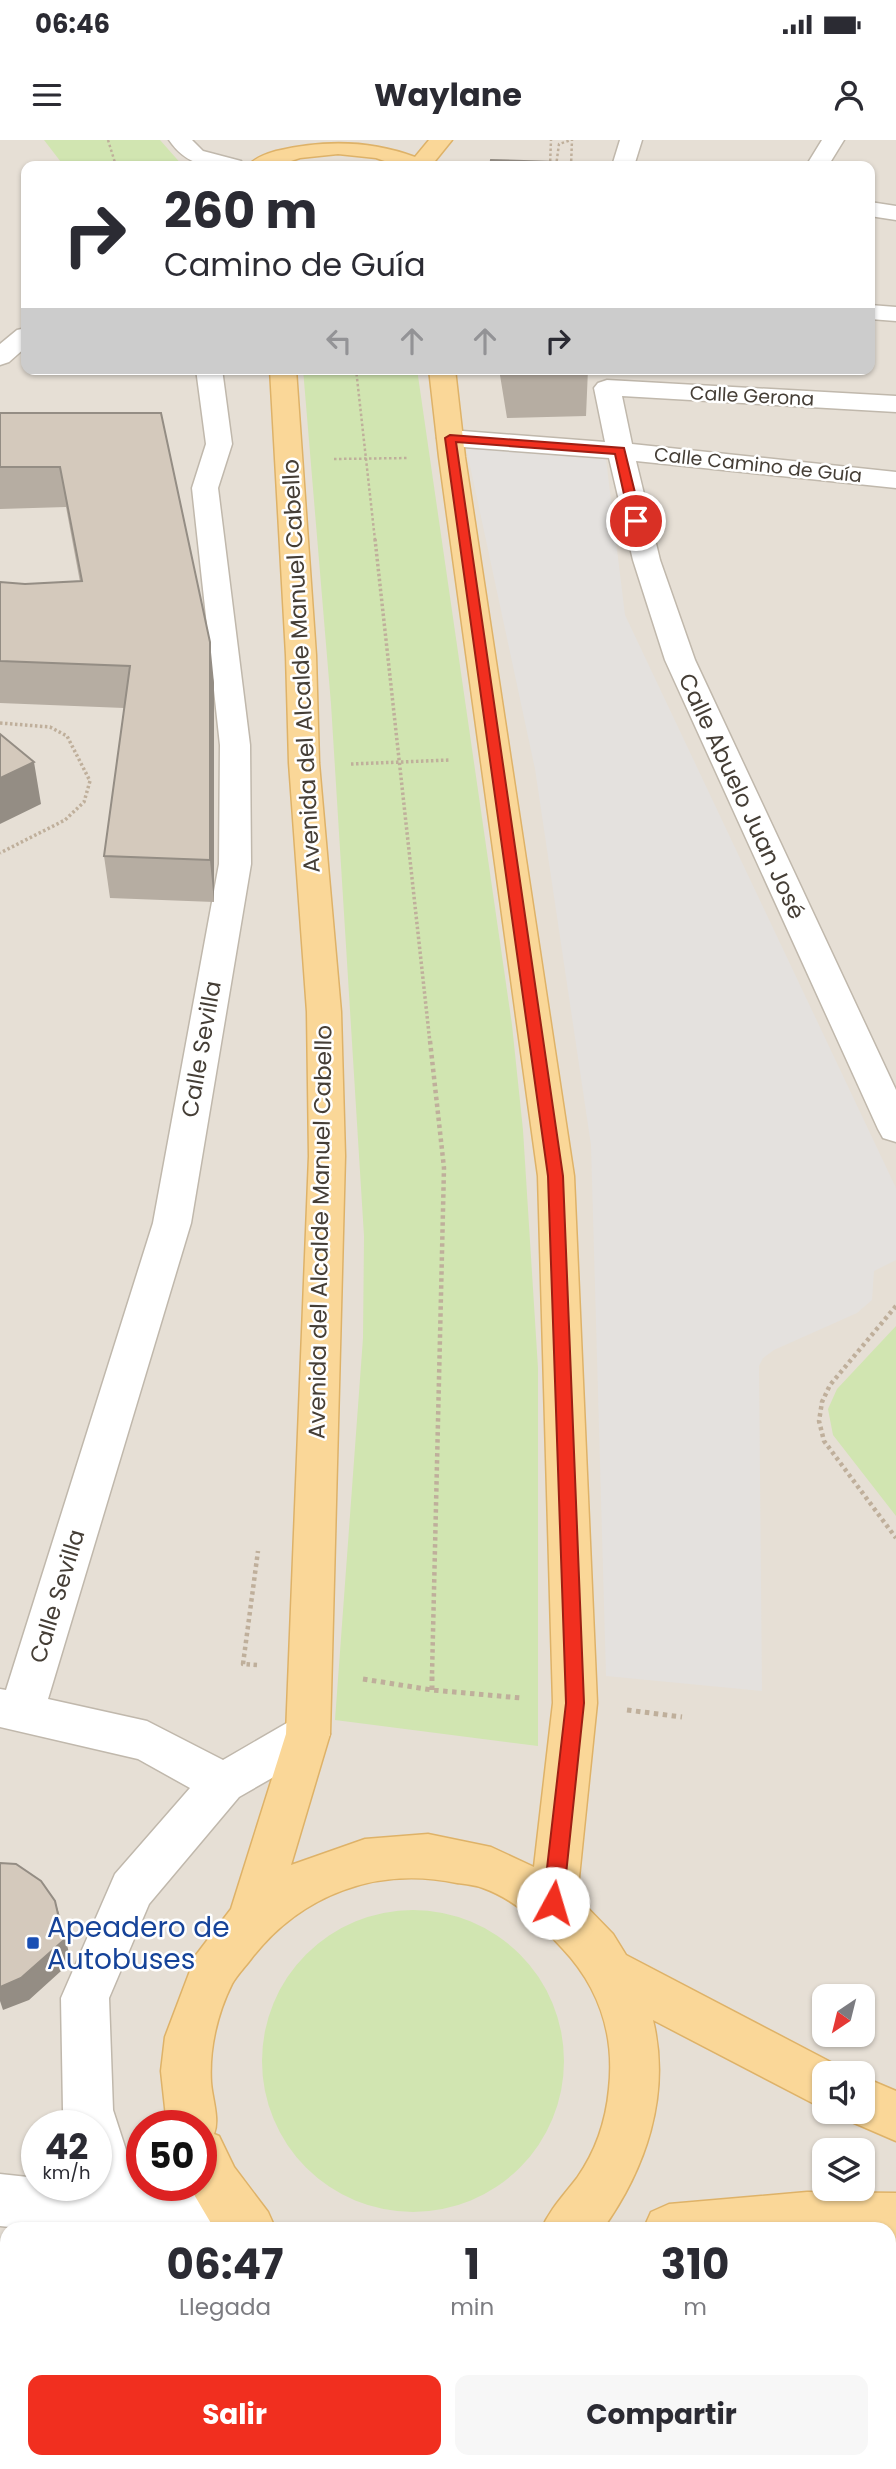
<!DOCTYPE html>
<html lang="es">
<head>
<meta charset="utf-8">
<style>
  body { margin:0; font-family:Poppins,sans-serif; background:#f7f7f7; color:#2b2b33; height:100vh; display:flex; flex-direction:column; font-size:26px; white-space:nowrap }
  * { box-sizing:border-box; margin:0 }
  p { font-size:23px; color:#7c7c81 }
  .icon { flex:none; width:38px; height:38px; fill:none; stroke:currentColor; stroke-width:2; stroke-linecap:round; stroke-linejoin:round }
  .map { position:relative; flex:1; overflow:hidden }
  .drawer { position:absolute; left:0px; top:2082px; width:896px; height:247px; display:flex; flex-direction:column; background:#fff; border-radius:21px 21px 0 0; box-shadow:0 2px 5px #0004 }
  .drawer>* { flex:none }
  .hud { position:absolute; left:21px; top:21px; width:854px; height:214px; border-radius:14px; box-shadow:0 2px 5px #0004; background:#fff; color:#2b2b33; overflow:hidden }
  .needle { width:46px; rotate:215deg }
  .buttons { position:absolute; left:812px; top:1844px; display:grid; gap:14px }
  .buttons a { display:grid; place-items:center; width:63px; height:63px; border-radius:14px; background:#fff; box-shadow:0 2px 5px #0004; font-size:35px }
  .speed { position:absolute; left:21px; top:1970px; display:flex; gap:14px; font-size:35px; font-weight:700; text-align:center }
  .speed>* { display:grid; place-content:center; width:91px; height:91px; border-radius:50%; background:#fff; box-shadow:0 2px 5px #0004; line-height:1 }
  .speed small { font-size:18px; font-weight:400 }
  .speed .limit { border:10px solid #d22; background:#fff; color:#111 }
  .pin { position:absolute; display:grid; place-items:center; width:60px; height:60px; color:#fff; margin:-30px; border:4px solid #fff; border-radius:50%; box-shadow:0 2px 7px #0007 }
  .me { position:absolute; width:77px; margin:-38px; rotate:6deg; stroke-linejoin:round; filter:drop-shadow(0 0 5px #0008) }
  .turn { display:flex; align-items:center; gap:24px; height:147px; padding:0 28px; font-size:32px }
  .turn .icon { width:91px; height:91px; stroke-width:2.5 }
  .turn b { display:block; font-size:49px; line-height:60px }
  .lanes { display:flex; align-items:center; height:66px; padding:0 28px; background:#0003; justify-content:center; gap:35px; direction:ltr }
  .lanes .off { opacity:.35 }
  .eta { display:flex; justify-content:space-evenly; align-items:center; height:119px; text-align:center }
  .eta b { font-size:42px; font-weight:700; line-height:49px }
  .cta { display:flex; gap:14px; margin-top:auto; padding:14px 28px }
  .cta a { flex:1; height:80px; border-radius:14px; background:#f12f1f; color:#fff; font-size:28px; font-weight:700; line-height:80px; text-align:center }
  .cta a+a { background:#f7f7f7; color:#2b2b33 }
  .status { display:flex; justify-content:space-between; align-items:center; height:49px; padding:0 35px; background:#fff; direction:ltr }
  .status svg { height:19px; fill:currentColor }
  header { display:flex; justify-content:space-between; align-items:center; height:91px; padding:0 28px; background:#fff; font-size:32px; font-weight:700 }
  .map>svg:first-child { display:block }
  .residential { fill:#e6dfd5; fill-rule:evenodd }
  .green { fill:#d1e5b1 }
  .parking { fill:#e4e1de }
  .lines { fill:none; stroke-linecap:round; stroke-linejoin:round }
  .minor-casing { stroke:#c0b8ac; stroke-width:3 }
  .major-casing { stroke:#deb268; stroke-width:3 }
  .path-far3 { stroke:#bfaf9b; stroke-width:2.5; stroke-dasharray:2.5 2.5; stroke-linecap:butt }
  .path-far2 { stroke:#bfaf9b; stroke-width:3.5; stroke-dasharray:2.5 2.5; stroke-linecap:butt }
  .path-far1 { stroke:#bfaf9b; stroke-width:4.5; stroke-dasharray:3.5 3.5; stroke-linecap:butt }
  .path { stroke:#bfaf9b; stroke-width:5; stroke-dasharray:4.5 4.5; stroke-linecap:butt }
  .minor { fill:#fff; fill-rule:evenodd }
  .major { fill:#fad798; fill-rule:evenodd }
  .wall { fill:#b6ada2 }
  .shaded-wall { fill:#948d84 }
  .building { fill:#d4c9bc; stroke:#948d84; stroke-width:2 }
  .route { fill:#f12f1f; stroke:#9d1f14; stroke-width:2 }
  .transit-dot { fill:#1a4fb4; stroke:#fff; stroke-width:2.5 }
  .labels { text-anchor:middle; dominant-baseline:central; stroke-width:5; stroke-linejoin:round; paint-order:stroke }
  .far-street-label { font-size:19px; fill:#453e36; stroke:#fff }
  .street-label { font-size:23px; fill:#453e36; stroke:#fff }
  .near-transit-label { font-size:28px; fill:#164399; stroke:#fff; text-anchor:start }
</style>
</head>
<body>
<div class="status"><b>06:46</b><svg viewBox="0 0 49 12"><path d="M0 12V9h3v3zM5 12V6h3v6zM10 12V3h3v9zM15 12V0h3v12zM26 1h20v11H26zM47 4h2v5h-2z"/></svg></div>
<header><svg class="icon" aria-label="menu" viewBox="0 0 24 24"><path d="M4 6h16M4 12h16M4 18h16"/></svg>Waylane<svg class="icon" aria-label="person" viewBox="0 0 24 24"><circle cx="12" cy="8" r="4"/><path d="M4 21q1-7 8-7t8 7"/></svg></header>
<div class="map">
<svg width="896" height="2329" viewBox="0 0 896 2329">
  <rect width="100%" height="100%" fill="#f2eee6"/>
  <path class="residential" d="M0,0h896v2329h-896zM26,26h844v203h-844zM824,1857h39v38h-39zM824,1934h39v38h-39zM37,1986h59v60h-59zM142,1986h59v60h-59zM824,2011h39v38h-39zM7,2090h882v232h-882z"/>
  <path class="green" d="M44,0h116l23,26h-119z
    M303,229h114l95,656 11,105 15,238v378l-203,-26 28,-382 1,-102 -33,-532z
    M896,1186v190l-63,-81 -5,-26 9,-20z
    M262 1921a151 151 0 1 1 302 0a151 151 0 1 1-302 0Z
    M0,2148l7,2v172h102l-3,7h-106z
    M889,2193h7v136h-232l2,-7h223z"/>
  <path class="parking" d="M466,307l140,12 19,156 271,573v72l-22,11 -2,29 -15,13 -83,37 -11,8 -4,8 3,325 -156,-15 -15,-531 -56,-376z"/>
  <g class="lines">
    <defs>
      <path id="minor" d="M169,0h23l11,11 38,10 3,5c-32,1 -55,3 -75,-26z
        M620,0h22l-8,26h-22z
        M822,0h22l-16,26h-22z
        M870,62l26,4v14l-26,-4z
        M870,165l26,2v14l-26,-2z
        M26,188v19l-17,15 -9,3v-21l17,-14z
        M196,229h26l10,75 -14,44 32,257 1,119 -60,359 -143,476 99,22 76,39 69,-40 16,-6 16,6 6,14 -6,14 -85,49 -90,107 -40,94 4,112 25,77 98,2 18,8 8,18 -6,15h-217l-39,-4v-52l37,4v8h59v-60h-28l-5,-16 -2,-112 54,-124 75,-86 -52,-29 -138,-32v-38l6,1 147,-467 66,-359 1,-119 -28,-257 14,-44z
        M607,240l289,16v16l-274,-16 10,48 264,28v16l-260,-27 24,99 35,100 201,430v52l-13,-4 -5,-9 -213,-469 -32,-100 -24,-102 -159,-12 -9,-2 -4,-6 4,-6 9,-2 155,12 -11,-54 4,-5z"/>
      <path id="major" d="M429,0h23l-21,26h-32l-23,-8 -38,-4 -38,4 -24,8h-28c6,-8 18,-12 28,-15 46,-11 94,-11 139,6z
        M270,229h26l20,286 3,108 22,249 4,144 -15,578 -39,131 74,-26 63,-5 63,13 43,20 19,-164 -15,-527 -99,-719 -10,-88h26l10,88 109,719 23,527 -20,194 36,37 13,21 216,113 2,6h-20v35l-171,-89c18,75 -7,149 -51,210h-61c9,-21 23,-35 36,-52 19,-27 29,-57 32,-89 6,-54 -10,-102 -47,-141 -23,-25 -46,-48 -79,-60 -8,-3 -18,-4 -26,-5 -80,-17 -156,11 -206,76 -6,8 -14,16 -19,25 -15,30 -23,66 -21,98 1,16 9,37 3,52l5,2 15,31 34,45 8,18h-61l-26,-44h12v-60h-34l-6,-55 4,-34 31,-82 35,-46 55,-175 23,-578 -2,-144 -18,-249 -3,-108z
        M863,1937l33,14v50l-51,-22 -3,-7h21z
        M807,2052l89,1v52h-7v-15h-246l8,-18 18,-8z
        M195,2322h54v7h-56z
        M416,2322h55l-2,7h-56z"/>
    </defs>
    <use href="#minor" class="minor-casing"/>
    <use href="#major" class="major-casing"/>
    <path class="path-far3" d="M108,0l8,26
      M550,26l1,-26
      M556,26l3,-22 12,-4
      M571,26l1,-26
      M356,229l19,171
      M334,319l75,-1"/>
    <path class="path-far2" d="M375,399l55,504
      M0,583l50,4 17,9 23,45 -6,21 -19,18 -65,33
      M351,624l99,-4"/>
    <path class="path-far1" d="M430,901l14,127 -12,507
      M896,1166l-66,79 -8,17 -3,19 5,20 72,97
      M257,1525l-14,-1 15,-113"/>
    <path class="path" d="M363,1539l69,11 89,8
      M432,1550v-17
      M627,1570l55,7"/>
    <use href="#minor" class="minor"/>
    <use href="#major" class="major"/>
  </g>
  <path class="wall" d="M499,229h89l-2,47 -79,2z
    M0,273h161l53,270v219l-104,-4 -6,-42 20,-148 -124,-5v-121l25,2 55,-2 -14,-75 -66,2z
    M896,2170v78h-7v-77z"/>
  <path class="shaded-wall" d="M210,502l4,41v219l-4,-42z
    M34,622l7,42 -41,20v-46z
    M55,1761l7,22 9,39 -42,38 -26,10 -3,-9v-14z
    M731,2322h6l-5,7h-6z"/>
  <path class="building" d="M491,20l64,2v4h-65z
    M508,229h80v2l-80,2z
    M0,273h161l49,229v218l-106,-4 26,-190 -130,-5v-79l25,2 57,-3 -22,-114h-60z
    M0,594l34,28 -34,16z
    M0,1723l16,1 25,17 14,20 9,39 -43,38 -21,9z
    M896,2170v56l-7,-1v-54z
    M664,2322h67l-5,7h-65z"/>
  <path class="route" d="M450,295l174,13 18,73 -6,4 -6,-4 -15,-67 -159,-12 107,734 21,527 -21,200 -3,6 -7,3 -7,-3 -3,-6 23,-200 -18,-527 -103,-738z"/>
  <rect class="transit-dot" x="26" y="1796" width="14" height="14" rx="3.5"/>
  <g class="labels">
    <g class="far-street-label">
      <text transform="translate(752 256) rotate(3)">Calle Gerona</text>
      <text transform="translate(758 325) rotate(6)">Calle Camino de Guía</text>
    </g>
    <g class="street-label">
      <text transform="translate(301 526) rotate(-93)">Avenida del Alcalde Manuel Cabello</text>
      <text transform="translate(742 656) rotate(65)">Calle Abuelo Juan José</text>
      <text transform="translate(201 909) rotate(-80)">Calle Sevilla</text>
      <text transform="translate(320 1092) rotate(-89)">Avenida del Alcalde Manuel Cabello</text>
      <text transform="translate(57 1456) rotate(-73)">Calle Sevilla</text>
    </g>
    <g class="near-transit-label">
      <text x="47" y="1787">Apeadero de<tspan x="47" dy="32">Autobuses</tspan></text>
    </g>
  </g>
</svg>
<div class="buttons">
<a><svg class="needle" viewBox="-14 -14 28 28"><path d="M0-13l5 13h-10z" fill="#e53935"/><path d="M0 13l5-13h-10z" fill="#7c7c81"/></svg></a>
<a><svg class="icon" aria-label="sound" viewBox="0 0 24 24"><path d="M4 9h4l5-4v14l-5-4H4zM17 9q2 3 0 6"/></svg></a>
<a><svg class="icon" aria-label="layers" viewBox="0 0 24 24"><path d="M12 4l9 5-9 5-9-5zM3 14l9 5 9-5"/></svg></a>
</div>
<div class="speed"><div>42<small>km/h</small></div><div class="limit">50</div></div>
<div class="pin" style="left:636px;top:381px;background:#d93025"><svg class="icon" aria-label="arrive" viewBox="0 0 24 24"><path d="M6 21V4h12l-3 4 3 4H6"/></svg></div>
<svg class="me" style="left:553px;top:1763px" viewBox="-20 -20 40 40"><circle r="19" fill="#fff"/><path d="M0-13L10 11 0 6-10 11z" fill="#f12f1f"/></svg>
<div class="hud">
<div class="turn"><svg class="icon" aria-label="right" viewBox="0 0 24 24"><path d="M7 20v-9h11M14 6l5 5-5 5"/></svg><div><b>260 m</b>Camino de Guía</div></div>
<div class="lanes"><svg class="icon off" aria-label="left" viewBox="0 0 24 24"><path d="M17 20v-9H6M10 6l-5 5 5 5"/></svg><svg class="icon off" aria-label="ahead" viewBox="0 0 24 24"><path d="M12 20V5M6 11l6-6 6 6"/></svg><svg class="icon off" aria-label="ahead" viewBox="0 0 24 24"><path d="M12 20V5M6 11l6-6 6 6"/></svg><svg class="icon" aria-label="right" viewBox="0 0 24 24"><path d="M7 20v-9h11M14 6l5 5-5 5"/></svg></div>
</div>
<section class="drawer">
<div class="eta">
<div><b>06:47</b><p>Llegada</p></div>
<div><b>1</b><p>min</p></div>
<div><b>310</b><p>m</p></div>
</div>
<div class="cta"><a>Salir</a><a>Compartir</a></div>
</section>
</div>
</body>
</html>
